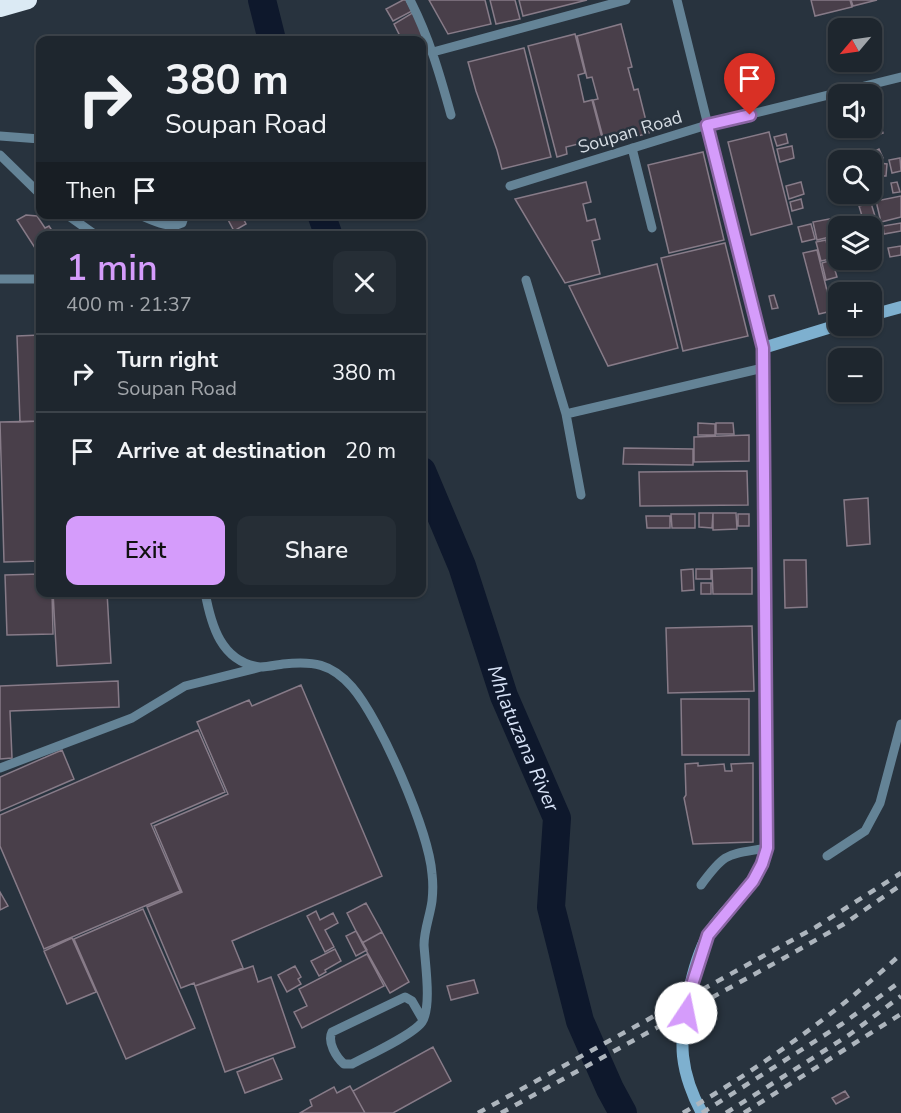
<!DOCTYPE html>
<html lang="en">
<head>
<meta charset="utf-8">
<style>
  body { margin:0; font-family:"Nunito Sans",sans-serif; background:#262e36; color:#f1f3f6; height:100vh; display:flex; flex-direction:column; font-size:22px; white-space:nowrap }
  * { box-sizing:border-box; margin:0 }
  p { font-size:20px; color:#a1a5aa }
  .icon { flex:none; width:33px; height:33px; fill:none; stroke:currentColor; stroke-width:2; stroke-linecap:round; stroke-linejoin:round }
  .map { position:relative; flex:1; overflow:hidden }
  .panel { position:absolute; left:36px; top:231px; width:390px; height:366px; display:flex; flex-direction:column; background:#1e262e; border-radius:12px; box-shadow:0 2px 4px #0004,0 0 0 2px #3c434a }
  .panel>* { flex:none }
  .banner { position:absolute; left:36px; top:36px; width:390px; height:183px; border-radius:12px; box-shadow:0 2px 4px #0004,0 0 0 2px #3c434a; background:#1e262e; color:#f1f3f6; overflow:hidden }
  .needle { width:39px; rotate:241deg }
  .tools { position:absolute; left:828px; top:18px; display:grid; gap:12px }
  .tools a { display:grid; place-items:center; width:54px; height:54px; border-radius:12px; background:#1e262e; box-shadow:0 2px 4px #0004,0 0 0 2px #3c434a; font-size:30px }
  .pin { position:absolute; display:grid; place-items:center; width:51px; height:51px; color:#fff; margin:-62px -26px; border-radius:50% 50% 50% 0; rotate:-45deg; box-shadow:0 0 6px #0007 }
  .pin .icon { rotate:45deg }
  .me { position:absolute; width:66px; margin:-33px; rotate:11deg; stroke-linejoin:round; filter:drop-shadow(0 0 4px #0008) }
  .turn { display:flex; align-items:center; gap:21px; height:126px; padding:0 30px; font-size:27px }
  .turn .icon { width:78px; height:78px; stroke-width:2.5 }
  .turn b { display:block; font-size:42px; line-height:51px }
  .then { display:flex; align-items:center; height:57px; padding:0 30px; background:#0003; gap:12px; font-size:22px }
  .round { display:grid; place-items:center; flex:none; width:63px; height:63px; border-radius:12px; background:#262e36 }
  .summary { display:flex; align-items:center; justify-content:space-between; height:102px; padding:0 30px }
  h1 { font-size:36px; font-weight:600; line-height:45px; color:#d59cfb }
  .cta { display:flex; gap:12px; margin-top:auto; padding:12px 30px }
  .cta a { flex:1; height:69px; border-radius:12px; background:#d59cfb; color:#111; font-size:24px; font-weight:600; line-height:69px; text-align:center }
  .cta a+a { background:#262e36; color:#f1f3f6 }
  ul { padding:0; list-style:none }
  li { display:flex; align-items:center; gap:18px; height:78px; padding:0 30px; border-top:2px solid #3c434a }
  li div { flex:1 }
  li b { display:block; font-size:22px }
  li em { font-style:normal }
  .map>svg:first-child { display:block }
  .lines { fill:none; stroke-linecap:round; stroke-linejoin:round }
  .river { stroke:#0e182c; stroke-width:28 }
  .building { fill:#493f4a; stroke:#877b88; stroke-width:1.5 }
  .lane { stroke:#648396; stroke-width:9 }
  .secondary { stroke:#7eb0cf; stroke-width:12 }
  .highway { stroke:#dbeaf4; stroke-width:18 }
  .rail { stroke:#adb5bd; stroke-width:4.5; stroke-dasharray:8 8; stroke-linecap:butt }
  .route-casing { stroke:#8a65a3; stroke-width:15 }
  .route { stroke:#d59cfb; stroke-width:10 }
  .labels { text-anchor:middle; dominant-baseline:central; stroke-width:5; stroke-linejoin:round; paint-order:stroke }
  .street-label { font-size:18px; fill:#d5dce3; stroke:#28333e }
  .water-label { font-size:20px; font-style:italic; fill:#d7e2f6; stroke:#28333e }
</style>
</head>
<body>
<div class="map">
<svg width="901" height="1113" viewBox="0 0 901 1113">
  <rect width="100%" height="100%" fill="#28333e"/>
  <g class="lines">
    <g class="river">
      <path d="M262,0l10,40"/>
      <path d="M321,214l8,22"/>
      <path id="s1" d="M422,471l40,95 42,130 53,122 -6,89 29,114 30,68 13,24"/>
    </g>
  </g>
  <path class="building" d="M403,0h3l6,11 -19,10 -7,-12z
    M429,0h56l6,24 -43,10z
    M490,0h25l5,19 -24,5z
    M519,0h68l-64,16z
    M811,0h39l2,7 -37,9z
    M851,0h26l-24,6z
    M414,12l11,29 -23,-1 -8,-16z
    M621,24l11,43 -4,1 6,22 4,-1 11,44 -44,12 -12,-45 5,-1 -6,-22 -5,1 -10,-42z
    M575,34l10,39 -7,2 6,27 8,-2 10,38 -36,9 1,7 -10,3 -29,-111z
    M524,48l27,109 -49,12 -5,-19 -21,-59 -8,-29z
    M880,124l3,9 -9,3 -3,-8z
    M859,128h8l2,6 -7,3z
    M769,132l23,92 -41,11 -23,-93z
    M786,134l2,9 -11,3 -3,-9z
    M792,146l2,12 -14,4 -3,-13z
    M879,149l4,9 -9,5 -5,-9z
    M703,152l21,88 -55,13 -21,-88z
    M900,158l1,13 -9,2 -3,-13z
    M879,163l8,1 -1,12h-8z
    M586,182l5,20 -8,2 4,17 8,-2 5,20 -8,2 8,33 -35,9 -50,-84z
    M801,182l3,12 -15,5 -3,-13z
    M897,182l3,10 -7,1 -2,-10z
    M901,196v21l-20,5 -5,-21z
    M801,199l2,9 -11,3 -2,-9z
    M871,203l10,33 -9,2v-12h-7l-6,-20z
    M225,214h16l5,10 -12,7z
    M26,215l11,1 8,12 4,-2 6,9 -15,1v8l-5,4 -18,-28z
    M834,218l4,17 -21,5 -4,-18z
    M901,223v8l-17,3 -1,-8z
    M811,224l4,15 -13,3 -4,-15z
    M826,240l4,19 -9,2 -5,-19z
    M725,243l23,93 -65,15 -22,-93z
    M901,246v9l-11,2 -2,-9z
    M817,250l15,61 -13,3 -16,-61z
    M832,260l5,17 -11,3 -4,-17z
    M657,264l21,84 -70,18 -39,-80z
    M774,295l4,13 -6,1 -3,-13z
    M40,335v86l-20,1 -3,-86z
    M40,421v140l-36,1 -4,-140z
    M698,423l17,1v11h-17z
    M716,423h17l1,11h-18z
    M749,435v26l-55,1v-25z
    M624,448l69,1v16l-70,-1z
    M747,471l1,34 -108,1 -1,-34z
    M868,498l2,46 -23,2 -3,-46z
    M699,513h14l-1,15 -13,-1z
    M713,513h23l1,16 -24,1z
    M671,514h24v14h-23z
    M738,514h11v12h-11z
    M646,516h24v12h-23z
    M784,560h22l1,47 -22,1z
    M752,568v26h-39l-1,-25z
    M693,569l1,21 -12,1 -1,-21z
    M696,569h15v10h-15z
    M40,574v18h12l1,42 -46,1 -2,-60z
    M701,583h10v11h-10z
    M53,592h54l4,71 -54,3z
    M752,626l2,65 -86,2 -2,-65z
    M118,681l1,26 -109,4 2,47 -12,1v-73z
    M301,685l81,191 -150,65 11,27 -48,18 -1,-3 -13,5 -34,-81 35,-15 -28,-66 74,-32 -31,-72 52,-22 3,6z
    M681,699h68v56h-67z
    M198,730l27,62 -74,32 29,67 -136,58 -44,-103v-31z
    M62,750l12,29 -74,32v-34z
    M698,763v3l26,-2 1,7h7l-1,-7 22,-1v79l-60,2 -9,-46 2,-3 -1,-31z
    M0,892l8,14 -8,4z
    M366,903l16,29 -20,11 -15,-30z
    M143,909l52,119 -69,31 -52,-120z
    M316,911l4,9 13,-7 5,10 -13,7 9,17 -9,5 -18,-36z
    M356,931l11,19 -11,6 -10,-20z
    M382,932l27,50 -19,11 -28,-50z
    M72,938l24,54 -29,12 -23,-53z
    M335,949l6,12 -16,9 1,2 -7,4 -8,-15z
    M367,954l17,32 -82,42 -8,-16 13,-6 -8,-17z
    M253,966l5,16 13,-5 24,70 -70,25 -30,-86z
    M295,966l6,11 -3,2 3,5 -14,8 -9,-17z
    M474,980l4,13 -27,7 -4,-14z
    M433,1047l18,34 -58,32h-28l-12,-22z
    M273,1058l9,21 -37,14 -8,-21z
    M350,1086l15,27h-65l12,-7 -2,-6 24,-13 3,6z
    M845,1091l4,6 -13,7 -4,-6z"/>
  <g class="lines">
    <path class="lane" d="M410,0c19,37 30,75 41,115
      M677,0l86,348
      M433,52l193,-52
      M0,136l40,3
      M632,148l20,80
      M0,155l40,39
      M510,186l197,-61 194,-48
      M66,214l31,22
      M137,214c13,5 32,16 45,9l3,-9
      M0,279h40
      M526,280l40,134 197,-46
      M566,414l15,81
      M205,592c6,33 16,70 55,75 7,0 16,-2 23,-3 30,-3 48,-1 69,23 28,32 77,144 80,187 1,8 1,18 0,27 -2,15 -8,29 -8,44 1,18 8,62 -2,77 -9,13 -55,34 -70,42h-8c-8,-7 -17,-22 -12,-32l73,-35 7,4 11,19
      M0,768l132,-50 53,-32 76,-19
      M827,856l38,-25 15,-28 21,-79
      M701,885c25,-34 26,-30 66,-37"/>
    <path class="secondary" d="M872,315l29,-8
      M702,1113c-9,-16 -17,-38 -19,-57 -3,-31 9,-93 25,-121 11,-20 31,-35 44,-54 8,-10 11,-21 15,-33l-4,-500 75,-23"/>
    <path class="highway" d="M0,8l28,-8"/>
    <path class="rail" d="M478,1113l338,-186 85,-54
      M501,1113l283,-155 60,-34 57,-39
      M683,1113c78,-46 152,-98 218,-159
      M702,1113l140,-89 59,-43
      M726,1113l123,-78 52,-39
      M744,1113l157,-99"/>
  </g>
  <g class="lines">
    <defs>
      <path id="route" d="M686,1013l4,-22 18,-56 45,-54 9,-17 5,-16 -4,-500 -56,-223 43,-10"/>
    </defs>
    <use href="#route" class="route-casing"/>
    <use href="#route" class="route"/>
  </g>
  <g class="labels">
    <g class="street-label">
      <text transform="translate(630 132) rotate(-17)">Soupan Road</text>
    </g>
    <g class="water-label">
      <text stroke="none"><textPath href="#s1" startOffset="286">Mhlatuzana River</textPath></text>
    </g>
  </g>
</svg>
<div class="tools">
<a><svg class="needle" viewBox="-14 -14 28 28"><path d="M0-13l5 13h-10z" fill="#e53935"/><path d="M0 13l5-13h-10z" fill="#a1a5aa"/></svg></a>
<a><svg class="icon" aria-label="sound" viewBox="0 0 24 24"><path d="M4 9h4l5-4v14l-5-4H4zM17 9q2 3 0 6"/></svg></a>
<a><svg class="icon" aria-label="search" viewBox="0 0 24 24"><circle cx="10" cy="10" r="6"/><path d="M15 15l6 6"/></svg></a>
<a><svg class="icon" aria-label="layers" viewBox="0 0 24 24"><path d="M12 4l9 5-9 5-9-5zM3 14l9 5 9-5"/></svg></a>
<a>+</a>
<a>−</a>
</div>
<div class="pin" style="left:750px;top:115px;background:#d93025"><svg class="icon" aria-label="arrive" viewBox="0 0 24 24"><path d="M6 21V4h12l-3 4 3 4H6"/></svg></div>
<svg class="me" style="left:686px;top:1013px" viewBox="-20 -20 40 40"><circle r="19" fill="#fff"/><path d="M0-13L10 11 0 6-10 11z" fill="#d59cfb"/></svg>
<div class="banner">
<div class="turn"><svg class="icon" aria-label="right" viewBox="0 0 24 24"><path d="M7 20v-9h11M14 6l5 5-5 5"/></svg><div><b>380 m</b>Soupan Road</div></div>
<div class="then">Then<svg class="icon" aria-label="arrive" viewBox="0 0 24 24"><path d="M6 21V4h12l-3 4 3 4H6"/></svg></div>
</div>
<section class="panel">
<div class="summary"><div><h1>1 min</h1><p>400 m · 21:37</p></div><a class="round"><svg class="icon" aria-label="close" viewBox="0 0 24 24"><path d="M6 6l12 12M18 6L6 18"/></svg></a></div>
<ul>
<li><svg class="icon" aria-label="right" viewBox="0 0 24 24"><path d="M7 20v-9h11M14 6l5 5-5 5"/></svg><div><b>Turn right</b><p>Soupan Road</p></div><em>380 m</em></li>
<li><svg class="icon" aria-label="arrive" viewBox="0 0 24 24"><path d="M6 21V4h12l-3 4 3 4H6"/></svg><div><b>Arrive at destination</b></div><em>20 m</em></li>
</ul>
<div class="cta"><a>Exit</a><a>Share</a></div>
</section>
</div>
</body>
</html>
